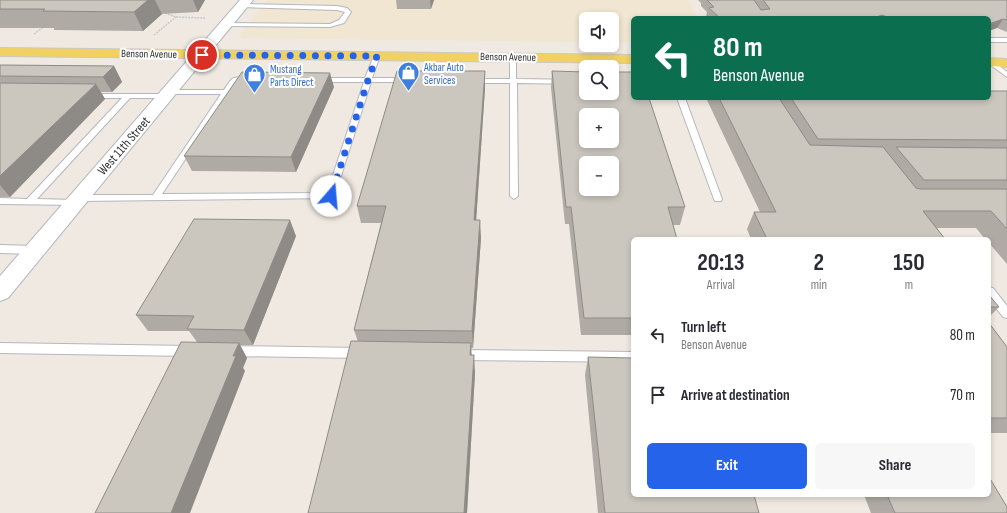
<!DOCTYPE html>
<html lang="en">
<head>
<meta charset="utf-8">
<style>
  body { margin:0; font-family:"Sofia Sans Condensed",sans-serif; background:#f7f7f7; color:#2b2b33; height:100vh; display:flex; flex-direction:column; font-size:15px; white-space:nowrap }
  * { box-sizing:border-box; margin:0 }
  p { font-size:13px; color:#7c7c81 }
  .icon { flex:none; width:22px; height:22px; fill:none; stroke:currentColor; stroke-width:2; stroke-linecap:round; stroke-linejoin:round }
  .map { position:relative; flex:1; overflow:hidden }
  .sheet { position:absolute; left:631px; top:237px; width:360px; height:260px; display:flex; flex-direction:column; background:#fff; border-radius:6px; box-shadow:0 2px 6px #0003 }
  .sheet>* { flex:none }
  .hud { position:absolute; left:631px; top:16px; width:360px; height:84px; border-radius:6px; box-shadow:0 2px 6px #0003; background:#0b6e4f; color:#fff; overflow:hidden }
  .controls { position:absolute; left:579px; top:12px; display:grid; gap:8px }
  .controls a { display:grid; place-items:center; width:40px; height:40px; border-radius:6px; background:#fff; box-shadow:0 2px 6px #0003; font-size:20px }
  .pin { position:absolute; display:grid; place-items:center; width:34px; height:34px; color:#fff; margin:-17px; border:2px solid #fff; border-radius:50%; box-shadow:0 1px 4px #0007 }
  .me { position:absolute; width:44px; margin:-22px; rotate:18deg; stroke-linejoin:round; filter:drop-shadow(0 0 3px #0008) }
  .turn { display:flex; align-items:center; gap:14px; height:84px; padding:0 16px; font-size:18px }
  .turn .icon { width:52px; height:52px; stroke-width:2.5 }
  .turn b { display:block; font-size:28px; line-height:34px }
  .eta { display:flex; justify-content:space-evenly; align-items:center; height:68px; text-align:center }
  .eta b { font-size:24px; font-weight:700; line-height:28px }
  .primary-button { display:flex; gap:8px; margin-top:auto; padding:8px 16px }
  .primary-button a { flex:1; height:46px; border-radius:6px; background:#2563eb; color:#fff; font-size:16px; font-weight:700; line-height:46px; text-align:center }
  .primary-button a+a { background:#f7f7f7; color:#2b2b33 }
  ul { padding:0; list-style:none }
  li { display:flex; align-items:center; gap:12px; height:60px; padding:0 16px }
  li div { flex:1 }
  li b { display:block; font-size:15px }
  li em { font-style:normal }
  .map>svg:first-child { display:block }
  .education { fill:#f0e6d1 }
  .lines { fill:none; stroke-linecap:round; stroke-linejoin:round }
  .lane-casing { stroke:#b4b7c1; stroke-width:2 }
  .secondary-casing { stroke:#b4b7c1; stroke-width:2 }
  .primary-casing { stroke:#c9c9c9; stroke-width:2 }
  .path { stroke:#c9c9c9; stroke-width:1.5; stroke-dasharray:2 1; stroke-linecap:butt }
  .lane { fill:#fff; fill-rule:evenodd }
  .secondary { fill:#fff; fill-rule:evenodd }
  .primary { fill:#f2d163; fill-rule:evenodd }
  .wall { fill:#afaba4 }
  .shaded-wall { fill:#8e8b86 }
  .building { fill:#cbc7bf; stroke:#8e8b86; fill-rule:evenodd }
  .route { stroke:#2563eb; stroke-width:7; stroke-dasharray:0 12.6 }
  .labels { text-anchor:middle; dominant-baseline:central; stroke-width:4; stroke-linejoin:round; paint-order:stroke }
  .far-street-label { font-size:11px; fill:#2e2e2e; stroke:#fff }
  .far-shop-label { font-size:11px; fill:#366cbe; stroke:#fff; text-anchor:start }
  .street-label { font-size:13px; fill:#2e2e2e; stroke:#fff }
</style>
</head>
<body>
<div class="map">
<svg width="1007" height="513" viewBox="0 0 1007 513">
  <rect width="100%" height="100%" fill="#efe9e1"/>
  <path class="education" d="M267,0h421l10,18h-65v24h-21v-23h-26v23l-345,-4 -2,-2z"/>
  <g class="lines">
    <defs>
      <path id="lane" d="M242,4l95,2 10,2 4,4 -7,11 -14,4 -106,-1v-2l2,-1 104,1 9,-4 6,-8 -8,-2 -97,-3v-2z
        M989,38h18v4h-18z
        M377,54l3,2 -8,22h36l3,2 -3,2h-37l-37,116 -254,3 -4,-3 4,-3h73l68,-101h-50l-4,-2 1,-2h56c2,-3 5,-8 8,-11 4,-3 18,-2 21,1l-3,2h-13l-75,112 165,-1 37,-111h-46l-3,-2 3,-2h47l9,-22z
        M513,56l3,2v21l70,1v4l-69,-1 1,113 -4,3 -4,-3v-113h-38l-3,-2 3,-2h38v-21z
        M989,61h4l14,11v5l-18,-13z
        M87,94h80l4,2 -4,2h-37l-93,101 38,1 3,1 2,2 -2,2 -78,-1v-6l27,1 95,-101h-35z
        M677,98h8l37,101 -1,2h-6l-1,-2z
        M0,245l35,1 5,4 -5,4 -35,-1z
        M989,287l4,1 14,18v12l-4,-1 -14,-18z
        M0,343l190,3 4,2 2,3 -2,3 -4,2 -190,-3z
        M230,346l130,2 4,2 2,3 -2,3 -4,2 -130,-2 -4,-2 -2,-3 2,-3z
        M458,350l175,2v10l-175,-2 -4,-2 -2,-3 2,-3z"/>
      <path id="secondary" d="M240,0h13l-245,298 -8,3v-25z"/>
      <path id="primary" d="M0,48l633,7v8l-633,-7z
        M989,58l18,1v8l-18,-1z"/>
    </defs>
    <use href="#lane" class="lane-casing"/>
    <use href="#secondary" class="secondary-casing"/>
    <use href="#primary" class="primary-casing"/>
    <path class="path" d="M165,13l11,4 29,1
      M34,34l11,-8
      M154,35l22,-18"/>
    <use href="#lane" class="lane"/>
    <use href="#secondary" class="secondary"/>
    <use href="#primary" class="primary"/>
  </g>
  <path class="wall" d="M0,0h205l-7,12 -36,2 -19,17 -89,-1v-2h-54z
    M396,0h38l-3,9h-34z
    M698,0h309v32l-10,-4 -8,-10h-282l-1,-1 1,-5 -6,-6v-3z
    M0,65l114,1 8,16 -10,10h-11l4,7 -95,98h-10z
    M552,71l133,136 -5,18h-7l-40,14v96h-52l-12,-111h-4l-14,-136z
    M334,87l-38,85 -104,-1 -8,-15z
    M485,88l-9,132 5,18 -8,110h-2v7l4,18 -8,140h-159l50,-171 -4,-12 27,-107h-20l-4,-17z
    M1007,91v173l-18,-21v-4h-4l-9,-11h-39l8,11h-194l-4,-10 7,-17h6l-54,-114h73l1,2 1,-2h208z
    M296,236l-43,109h-13l7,13 -4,10 2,3 -48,-29 -8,-11h-41l-12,-16z
    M989,295l10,12 -10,10z
    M989,323l18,24v86h-18z
    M588,357l171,156h-161l-13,-138z
    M864,495h125l18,18h-136z"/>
  <path class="shaded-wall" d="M148,0h7l7,14 -19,17 -9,-19z
    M193,0h12l-7,12z
    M430,0h4l-3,9z
    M882,15l-1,3h-8z
    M1003,19l-6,9 -8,3v-7z
    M114,66l8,16 -10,10 -9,-15z
    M485,71v17l-10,150 -1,-18z
    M330,73l4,14 -38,85 -5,-15z
    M96,84l9,15 -95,98 -10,-12v-9z
    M290,220l6,16 -43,109 -9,-15z
    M480,220l1,18 -8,110 -1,-17z
    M239,343l8,15 -4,10 2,3 -55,142h-19z
    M471,343l1,18 -2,-6z
    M474,355l1,18 -8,140h-3z"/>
  <path class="building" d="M0,0h148l-14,12 -91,-1 2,-2h-45z
    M707,0h47l7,10 9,-1 -7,-9h244v20l-4,-1 -14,5v-6h-39l-2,-1 -2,1h-56l-8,-3 -9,3h-23l-2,-1 -2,1h-126l-11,-10 5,-1z
    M0,65l114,1 -11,11 -103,-1z
    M397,71h88l-11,149h6l-8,111 -118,-1 32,-124h-29z
    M552,71l34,1v21h26v-21h21v26h16l36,109h-17l9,32h-44v79h-49l-13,-111h-5zM586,115h26v26h-26zM586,163h26v26h-26z
    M242,72l88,1 -39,84 -107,-1z
    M0,83l96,1 -96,92z
    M989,91h18v49l-189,-1 -27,-41h198z
    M719,98h60l31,47 73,2 33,41 4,1h87v40l-16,-18h-68l22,28h-178l-13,-27h22z
    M896,147l111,1v32h-83z
    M194,219l96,1 -46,110 -57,-1 7,-13 -58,-1z
    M989,295l10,12h-10z
    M989,323l18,24v71h-18z
    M351,341l120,2 -1,12h4l-10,158h-156z
    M181,342l58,1 -6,13h3l-65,157h-76z
    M588,357l45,1v137h121l5,18h-154z
    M989,477l18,30v6h-112l-8,-18h102z"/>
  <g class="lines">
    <path class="route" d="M202,55l175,1 -9,24 -37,116"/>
  </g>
  <defs>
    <symbol id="shop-pin" viewBox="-11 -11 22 30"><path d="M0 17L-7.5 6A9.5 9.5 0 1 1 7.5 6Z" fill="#3f7fe0" stroke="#fff"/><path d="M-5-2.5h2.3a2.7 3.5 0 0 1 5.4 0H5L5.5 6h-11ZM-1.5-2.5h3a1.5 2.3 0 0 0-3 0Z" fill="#fff"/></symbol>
  </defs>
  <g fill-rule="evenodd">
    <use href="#shop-pin" x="396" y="60" width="25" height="34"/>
    <use href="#shop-pin" x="242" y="62" width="25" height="34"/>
  </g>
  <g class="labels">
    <g class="far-street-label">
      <text transform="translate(149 54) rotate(1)">Benson Avenue</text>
      <text transform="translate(508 57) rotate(1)">Benson Avenue</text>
    </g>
    <g class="far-shop-label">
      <text x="424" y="67">Akbar Auto<tspan x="424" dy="13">Services</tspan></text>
      <text x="270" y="69">Mustang<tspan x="270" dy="13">Parts Direct</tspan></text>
    </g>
    <g class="street-label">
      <text transform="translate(124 146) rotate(-49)">West 11th Street</text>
    </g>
  </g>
</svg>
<div class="controls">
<a><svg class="icon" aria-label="sound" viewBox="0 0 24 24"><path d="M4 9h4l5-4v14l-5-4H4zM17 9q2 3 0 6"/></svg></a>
<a><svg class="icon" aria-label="search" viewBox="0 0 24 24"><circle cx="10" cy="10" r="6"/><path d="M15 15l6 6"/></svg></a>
<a>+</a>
<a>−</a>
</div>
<div class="pin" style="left:202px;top:55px;background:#d93025"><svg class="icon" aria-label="arrive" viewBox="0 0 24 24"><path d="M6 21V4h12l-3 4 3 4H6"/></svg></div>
<svg class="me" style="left:331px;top:196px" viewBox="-20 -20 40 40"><circle r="19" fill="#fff"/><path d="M0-13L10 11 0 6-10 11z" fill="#2563eb"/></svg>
<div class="hud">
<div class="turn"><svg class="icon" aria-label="left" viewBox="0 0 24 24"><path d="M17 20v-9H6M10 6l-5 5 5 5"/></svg><div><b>80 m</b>Benson Avenue</div></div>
</div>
<section class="sheet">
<div class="eta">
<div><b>20:13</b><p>Arrival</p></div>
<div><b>2</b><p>min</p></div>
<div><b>150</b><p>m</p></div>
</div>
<ul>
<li><svg class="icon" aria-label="left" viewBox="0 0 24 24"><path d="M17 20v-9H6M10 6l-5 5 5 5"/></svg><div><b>Turn left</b><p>Benson Avenue</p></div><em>80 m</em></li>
<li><svg class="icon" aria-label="arrive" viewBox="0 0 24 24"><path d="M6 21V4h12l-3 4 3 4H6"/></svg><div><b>Arrive at destination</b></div><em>70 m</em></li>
</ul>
<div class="primary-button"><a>Exit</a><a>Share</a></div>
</section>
</div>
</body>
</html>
